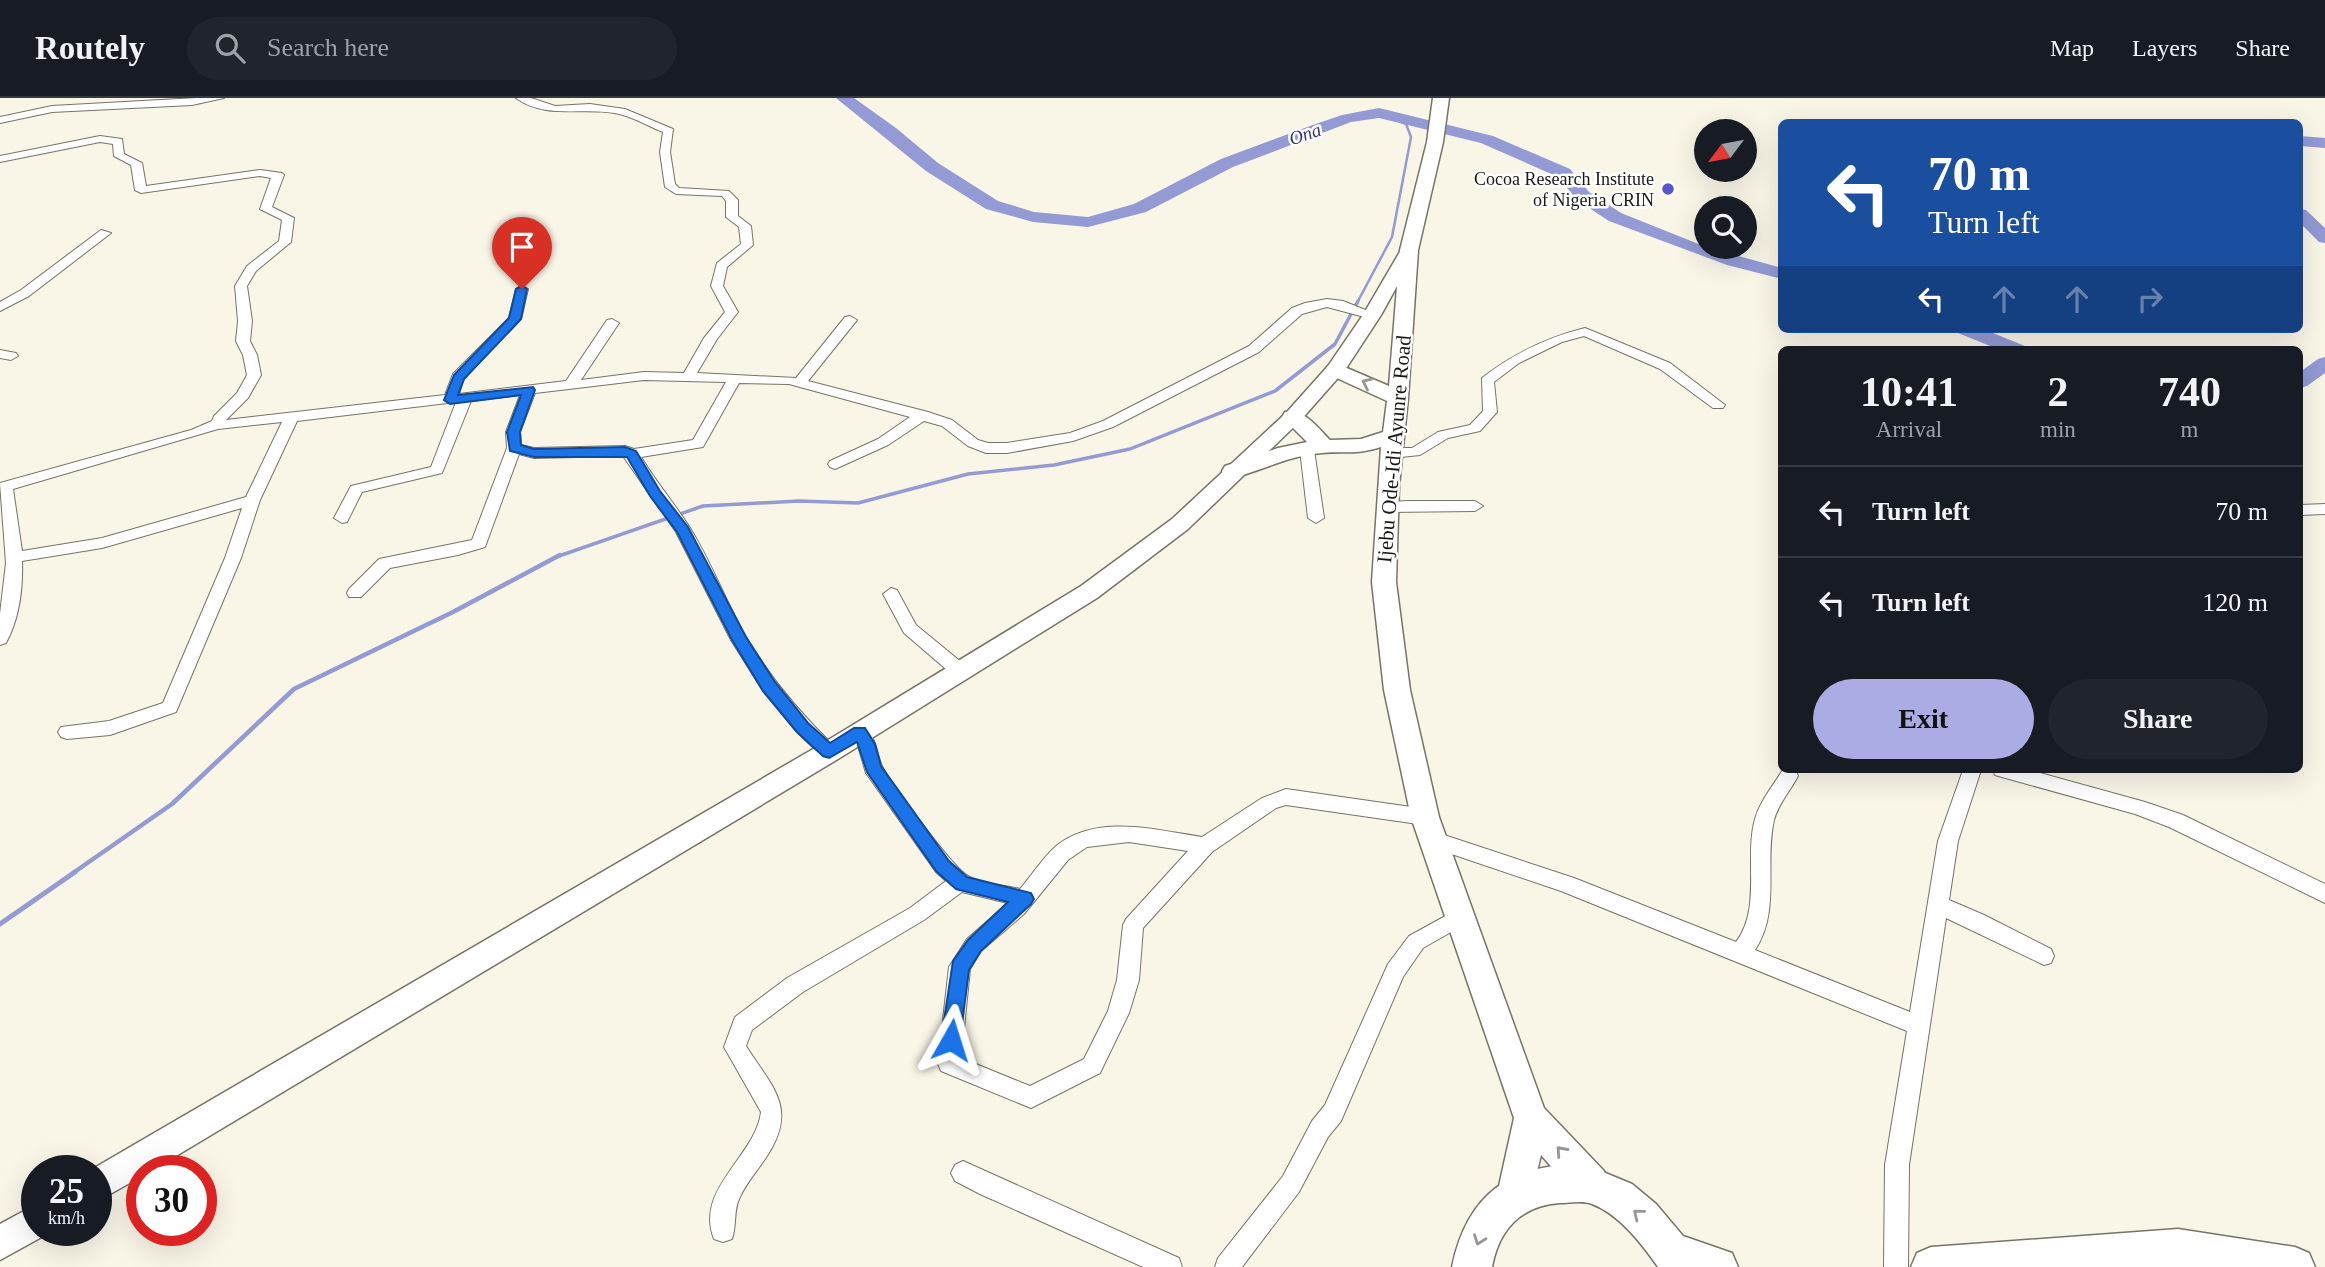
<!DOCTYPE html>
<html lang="en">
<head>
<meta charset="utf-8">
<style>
  body { margin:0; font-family:"Times New Roman",serif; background:#20242c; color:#f1f3f6; height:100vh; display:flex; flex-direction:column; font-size:26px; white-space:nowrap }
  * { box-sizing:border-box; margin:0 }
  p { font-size:23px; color:#9ea1a6 }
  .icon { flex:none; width:38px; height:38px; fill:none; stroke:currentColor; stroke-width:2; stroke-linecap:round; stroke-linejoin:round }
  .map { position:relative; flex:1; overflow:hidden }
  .sheet { position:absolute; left:1778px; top:248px; width:525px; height:427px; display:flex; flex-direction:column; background:#171b24; border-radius:10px; box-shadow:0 7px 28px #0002 }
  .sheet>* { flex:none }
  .hud { position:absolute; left:1778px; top:21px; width:525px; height:214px; border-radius:10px; box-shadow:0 7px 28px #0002; background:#1a4fa0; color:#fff; overflow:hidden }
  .needle { width:46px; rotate:238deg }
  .fabs { position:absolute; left:1694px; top:21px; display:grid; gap:14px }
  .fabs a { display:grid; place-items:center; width:63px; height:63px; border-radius:50%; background:#171b24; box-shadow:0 7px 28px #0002; font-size:35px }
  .speed { position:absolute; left:21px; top:1057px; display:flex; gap:14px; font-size:35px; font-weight:700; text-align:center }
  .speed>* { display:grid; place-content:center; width:91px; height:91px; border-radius:50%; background:#171b24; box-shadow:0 7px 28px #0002; line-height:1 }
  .speed small { font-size:18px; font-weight:400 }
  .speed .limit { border:10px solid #d22; background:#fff; color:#111 }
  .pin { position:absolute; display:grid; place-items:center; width:60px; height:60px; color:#fff; margin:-72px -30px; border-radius:50% 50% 50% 0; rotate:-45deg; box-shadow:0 0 7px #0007 }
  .pin .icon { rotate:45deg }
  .me { position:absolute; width:77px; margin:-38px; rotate:6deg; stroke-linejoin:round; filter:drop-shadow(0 0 5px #0008) }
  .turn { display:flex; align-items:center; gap:24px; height:147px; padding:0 35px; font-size:32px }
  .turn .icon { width:91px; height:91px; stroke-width:2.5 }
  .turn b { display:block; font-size:49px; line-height:60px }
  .lanes { display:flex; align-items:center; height:66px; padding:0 35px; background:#0003; justify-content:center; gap:35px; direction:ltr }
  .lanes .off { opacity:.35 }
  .eta { display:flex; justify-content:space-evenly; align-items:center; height:119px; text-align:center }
  .eta b { font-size:42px; font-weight:600; line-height:49px }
  .action { display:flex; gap:14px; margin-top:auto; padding:14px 35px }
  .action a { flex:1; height:80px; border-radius:42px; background:#acace4; color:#111; font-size:28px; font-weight:600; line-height:80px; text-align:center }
  .action a+a { background:#20242c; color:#f1f3f6 }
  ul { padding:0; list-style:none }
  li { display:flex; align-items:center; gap:21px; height:91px; padding:0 35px; border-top:2px solid #363941 }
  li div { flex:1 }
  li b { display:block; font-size:26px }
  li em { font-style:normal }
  header { display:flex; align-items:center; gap:42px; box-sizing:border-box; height:98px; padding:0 35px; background:#171b24; border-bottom:2px solid #363941 }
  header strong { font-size:33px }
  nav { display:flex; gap:38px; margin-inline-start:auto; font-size:24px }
  .search { width:490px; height:63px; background:#20242c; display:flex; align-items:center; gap:18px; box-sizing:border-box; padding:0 24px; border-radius:38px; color:#9ea1a6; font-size:26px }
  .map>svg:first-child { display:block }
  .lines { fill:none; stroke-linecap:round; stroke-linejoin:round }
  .stream-far3 { stroke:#939ad4; stroke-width:2.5 }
  .stream-far2 { stroke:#939ad4; stroke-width:3.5 }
  .stream-far1 { stroke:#939ad4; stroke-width:4.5 }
  .stream { stroke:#939ad4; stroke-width:5 }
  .river { fill:#939ad4; fill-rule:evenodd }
  .minor-casing { stroke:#777367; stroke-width:2 }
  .secondary-casing { stroke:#777367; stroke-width:3 }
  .primary-casing { stroke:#777367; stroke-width:3 }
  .trunk-casing { stroke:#777367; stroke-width:3 }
  .minor { fill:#fff; fill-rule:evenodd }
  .secondary { fill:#fff; fill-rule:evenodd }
  .primary { fill:#fff; fill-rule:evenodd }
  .trunk { fill:#fff; fill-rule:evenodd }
  .oneway { stroke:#989795 }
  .route { fill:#1a73e8; stroke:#114b97; stroke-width:2 }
  .poi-dot { fill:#5756ce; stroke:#fff; stroke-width:2.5 }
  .labels { text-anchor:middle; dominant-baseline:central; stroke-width:5; stroke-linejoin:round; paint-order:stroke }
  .far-poi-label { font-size:18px; fill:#191813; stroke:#fff; text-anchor:end }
  .far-water-label { font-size:19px; font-style:italic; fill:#37397e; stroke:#fff }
  .street-label { font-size:21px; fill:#191813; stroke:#fff }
</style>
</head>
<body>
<header>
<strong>Routely</strong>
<div class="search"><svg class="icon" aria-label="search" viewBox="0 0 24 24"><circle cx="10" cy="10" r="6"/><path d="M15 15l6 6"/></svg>Search here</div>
<nav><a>Map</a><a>Layers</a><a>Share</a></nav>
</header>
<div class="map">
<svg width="2325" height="1169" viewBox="0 0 2325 1169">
  <rect width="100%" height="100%" fill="#f9f5e7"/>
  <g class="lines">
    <path class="stream-far3" d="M1357,205l35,-66 19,-100 -5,-13 -27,-11"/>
    <path class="stream-far2" d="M556,459l147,-51 96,-5 59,2 110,-29 86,-9 76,-16 145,-58 60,-47 23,-43"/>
    <path class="stream-far1" d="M73,775l99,-69 122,-115 159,-77 107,-57"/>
    <path class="stream" d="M0,826l75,-52"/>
    <path class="river" d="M836,0h18l42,30 42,35 60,38 36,11 54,5 46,-13 87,-45 89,-33 32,-11 37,-7 114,28 77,33 19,23 32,21 85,34 76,21v11l-55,-14 -118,-44 -32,-21 -19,-23 -77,-34 -102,-25 -28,4 -118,45 -87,45 -58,15 -55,-5 -47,-13 -60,-38z
      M2300,38l25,2v10l-25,-2z
      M2300,111l6,1 19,18v15l-6,-1 -19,-19z
      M1955,231h28l42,17 3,4h-28l-42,-17z
      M2325,259v16l-18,13 -7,2v-16l18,-13z"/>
    <defs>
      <path id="minor" d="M197,0h27l-32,7 -140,7 -52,11v-6l52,-11z
        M516,0h15l24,8 35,-2 35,5 48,20 -3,23 5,32 4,4 50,3 9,9v16l13,10 2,19 -26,22 -4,19 15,26 -21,27 -20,34 99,5 49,-61 5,-1 7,4 -49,61 120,31 24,8 26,20 10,3h19l63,-10 33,-12 146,-75 43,-38 13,-5 22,-4 16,2 35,14 -6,4 -45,-12 -25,7 -43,38 -146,75 -40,14 -66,12h-21l-18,-7 -26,-20 -18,-5 -36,24 -53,24 -5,-2 -2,-3 2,-3 48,-22 32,-22 -121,-33 -50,-1 -36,64 -62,10c15,25 34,47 49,71 22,35 36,75 57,111 24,40 54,75 88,108l3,5 -3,5h-12l-26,-25 -34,-41 -32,-51 -55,-108 -53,-76 -89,2 -15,-4 -34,93 -27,8 -68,13 -29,29h-12l-2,-4 2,-4 30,-30 93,-19 35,-92 -1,-16 14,-37 -49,6 -29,72 -80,19 -15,30 -5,1 -8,-5 17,-32 80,-19 25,-65 -159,19 -37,79 -19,58 -65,154 -66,23 -43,4 -6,-2 -3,-5 3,-5 48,-6 54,-18 62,-145 17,-50 -140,40 -80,13c1,28 -3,58 -16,82l-6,2v-31l6,-51 -6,-80 191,-53 21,-9 2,-5 23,-23 10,-18 -4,-20 -7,-14 2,-20 -3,-35 12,-20 32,-25 3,-21 -22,-11 11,-31 -11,-2 -119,17 -6,-3 -4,-25 -17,-9 -1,-12 -13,-2 -100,20v-6l100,-20 22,3 2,15 18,9 4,23 114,-16 22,3 2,2 -12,32 22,11 -3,24 -35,29 -9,15 5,35 -2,20 7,14 4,20 -13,23 -22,22 219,-25 8,-21 56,-56 7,-29 6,-4 6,4 -7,30 -57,59 -5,16 107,-13 41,-61 5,-1 7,4 -38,57 63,-8 40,1 20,-35 21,-26 -14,-26 6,-23 24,-19 -2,-17 -13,-10v-16l-4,-5 -46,-2 -11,-7 -5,-35 3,-20c-13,-5 -26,-13 -40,-17 -35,-10 -76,6 -107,-17zM644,282l82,2 -33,58 -59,9 -9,-3 -91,2 -13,-3 -1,-13 15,-39zM282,324l-36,75 -144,41 -80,13 -9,-62 205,-60z
        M101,132l10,3 -82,63 -29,15v-9l21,-12z
        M1585,230l85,35 55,42 -2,3h-10l-53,-39 -76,-33 -22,6 -43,21 -25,19 3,30 -17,19 -32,7 -28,17 -29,3 -7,-5 7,-5h21l26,-16 32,-7 13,-14 -1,-33c32,-25 64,-40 103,-50z
        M0,252l16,3 2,3 -7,4 -11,-2z
        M1307,347l7,5 10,68 -8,5 -8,-5 -8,-68z
        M1409,403h66l8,5 -8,5 -88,1 -8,-5 8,-5z
        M2325,406v10l-25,1v-10z
        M891,490l6,2 19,35 50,41 3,5 -3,5h-12l-50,-43 -21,-39z
        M859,628c18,6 16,25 23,40 7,16 72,103 86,110 14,8 36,9 52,13 11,-13 22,-30 35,-42 41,-34 100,-17 147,-10l60,-39 24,-9 139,20 7,2 3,6 -3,6 -7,2 -139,-20 -10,3 -64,44 -69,76 -4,52 -10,33 -29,60 -69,35 -90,-37 -3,-7 11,-97 18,-28 41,-36 -46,-11 -38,28 -121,72 -51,38 -6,16c27,42 52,62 21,110 -9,14 -20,26 -27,41 -7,13 -3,28 -8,42l-9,3 -9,-3c-20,-50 42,-83 47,-127l-37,-65 11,-30 52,-39 123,-70 36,-27 -10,-9 -70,-99 -8,-27 -8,-13 3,-5zM1129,744l59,9 -62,68 -3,6 -6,55 -9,31 -24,48 -54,27 -69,-28 9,-89 11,-18 43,-37 44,-54 19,-13z
        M1963,672h18l-23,71 -9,59 35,15 67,34 3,7 -3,7 -7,2 -98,-47 -37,247 -1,102h-24l1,-102 22,-134 -346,-140 -136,-46 -3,-6 3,-6 7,-2 142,47 162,64c26,-34 8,-84 19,-123 5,-18 18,-33 27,-48h14l2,5c-7,14 -20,28 -24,44 -10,43 7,91 -19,130l155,62 28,-171z
        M1993,672h36l116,32 38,13 142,69v19l-156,-76 -34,-13 -133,-37 -7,-2z
        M1460,810l7,3 3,6 -3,6 -44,25 -20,29 -62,144 -13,16 -29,55 -57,75h-27l3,-9 65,-82 29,-55 13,-16 63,-141 21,-28z
        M963,1063l216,97 3,9h-39l-163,-73 -25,-13 -4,-8 4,-8z"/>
      <path id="secondary" d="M1409,147l8,5 -36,65 -36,55 -45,51 -112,108 -91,69 -259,161 -687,412h-9v5l-46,26v-31h-7l731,-426 261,-159 91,-67 114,-106 42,-47 35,-51 38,-65z
        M37,1106v26h13l-1,3 -49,27v-36z"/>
      <path id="primary" d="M1433,0h16l-6,44 -25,108 -10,148 -9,88 -3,96 14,108 29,127 105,291 60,63 5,13 -5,13 -13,5 -13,-5 -37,-42 -13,53 -13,5 -13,-5 -5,-13 17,-77 -103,-301 -27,-127 -12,-108 9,-135c-24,8 -36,4 -59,6 -31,2 -59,17 -89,25l-8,-2 -3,-5 3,-5 53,-18 29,-6 -25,-25 3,-5c19,-4 33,16 45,28l31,-1 22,-7 4,-31 -59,-27 -3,-4 3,-4h14l47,20 11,-136 27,-108z"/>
      <path id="trunk" d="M1586,1067l46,19 24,20 27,32 49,17 6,14h-80c-16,-23 -39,-53 -66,-63 -10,-4 -22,-1 -32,-1 -39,3 -61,26 -68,64h-40c15,-73 59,-105 134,-102z
        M2178,1131l117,18 14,6 6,14h-404l6,-14 14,-6z"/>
    </defs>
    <use href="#minor" class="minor-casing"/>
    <use href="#secondary" class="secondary-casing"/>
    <use href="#primary" class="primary-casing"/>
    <use href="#trunk" class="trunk-casing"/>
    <use href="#minor" class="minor"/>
    <use href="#secondary" class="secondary"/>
    <use href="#primary" class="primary"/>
    <use href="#trunk" class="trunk"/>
  </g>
  <defs><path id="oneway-chevron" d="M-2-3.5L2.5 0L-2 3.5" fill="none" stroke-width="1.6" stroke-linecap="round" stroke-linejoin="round" transform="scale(1.75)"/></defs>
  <g class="oneway">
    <use href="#oneway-chevron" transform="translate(1367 285) rotate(-155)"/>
    <use href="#oneway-chevron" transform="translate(1561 1053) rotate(-132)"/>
    <use href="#oneway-chevron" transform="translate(1638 1116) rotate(-141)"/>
    <use href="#oneway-chevron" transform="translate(1479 1142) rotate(110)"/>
  </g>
  <path class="route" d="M522,188l5,3 -6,30 -57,60 -6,16 75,-8 2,3 -15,42 1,13 13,4 91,-2 11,4 24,40 28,36 58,110 29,45 33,41 22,20 24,-15h11l10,16 6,22 68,95 18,16 64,16 3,6 -3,5 -50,47 -12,19 -10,77 -8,2 -7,-2 -3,-7 12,-79 15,-21 40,-38 -52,-13 -20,-18 -69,-99 -10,-30 -28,16 -6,-2 -26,-24 -34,-41 -31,-51 -55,-108 -27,-36 -23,-39h-93l-24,-6 -3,-19 14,-37 -71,9 -6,-4 10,-25 55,-57 7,-29z"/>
  <circle class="poi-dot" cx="1668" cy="91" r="7"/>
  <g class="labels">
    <g class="far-poi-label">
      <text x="1654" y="81">Cocoa Research Institute<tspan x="1654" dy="21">of Nigeria CRIN</tspan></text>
    </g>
    <g class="far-water-label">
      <text transform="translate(1305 36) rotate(-19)">Ona</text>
    </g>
    <g class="street-label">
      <text transform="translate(1394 351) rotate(-85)">Ijebu Ode-Idi Ayunre Road</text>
    </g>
  </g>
</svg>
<div class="fabs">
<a><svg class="needle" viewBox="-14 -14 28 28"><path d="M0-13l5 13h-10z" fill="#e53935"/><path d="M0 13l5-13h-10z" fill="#9ea1a6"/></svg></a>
<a><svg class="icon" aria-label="search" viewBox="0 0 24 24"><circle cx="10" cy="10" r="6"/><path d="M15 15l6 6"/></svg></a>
</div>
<div class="speed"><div>25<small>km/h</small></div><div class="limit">30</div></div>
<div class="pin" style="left:522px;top:191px;background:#d93025"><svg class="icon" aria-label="arrive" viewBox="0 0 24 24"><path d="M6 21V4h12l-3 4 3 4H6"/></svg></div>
<svg class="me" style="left:951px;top:942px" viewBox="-20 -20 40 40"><path d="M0-17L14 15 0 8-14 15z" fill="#1a73e8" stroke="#fff" stroke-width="4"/></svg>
<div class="hud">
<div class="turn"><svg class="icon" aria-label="left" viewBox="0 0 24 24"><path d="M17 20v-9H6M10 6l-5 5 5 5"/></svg><div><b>70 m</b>Turn left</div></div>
<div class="lanes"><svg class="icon" aria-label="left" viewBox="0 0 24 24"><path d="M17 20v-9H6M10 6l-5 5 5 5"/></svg><svg class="icon off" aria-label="ahead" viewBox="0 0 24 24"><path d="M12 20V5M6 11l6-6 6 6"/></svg><svg class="icon off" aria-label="ahead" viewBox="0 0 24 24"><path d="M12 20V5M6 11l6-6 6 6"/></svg><svg class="icon off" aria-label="right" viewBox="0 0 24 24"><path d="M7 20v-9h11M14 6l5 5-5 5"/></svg></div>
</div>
<section class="sheet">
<div class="eta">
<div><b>10:41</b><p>Arrival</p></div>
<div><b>2</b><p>min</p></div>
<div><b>740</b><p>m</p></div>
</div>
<ul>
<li><svg class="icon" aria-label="left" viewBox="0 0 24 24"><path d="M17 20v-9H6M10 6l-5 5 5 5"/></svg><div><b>Turn left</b></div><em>70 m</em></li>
<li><svg class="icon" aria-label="left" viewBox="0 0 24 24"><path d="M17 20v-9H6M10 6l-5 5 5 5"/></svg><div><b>Turn left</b></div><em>120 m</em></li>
</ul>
<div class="action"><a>Exit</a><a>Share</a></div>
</section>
</div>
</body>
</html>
